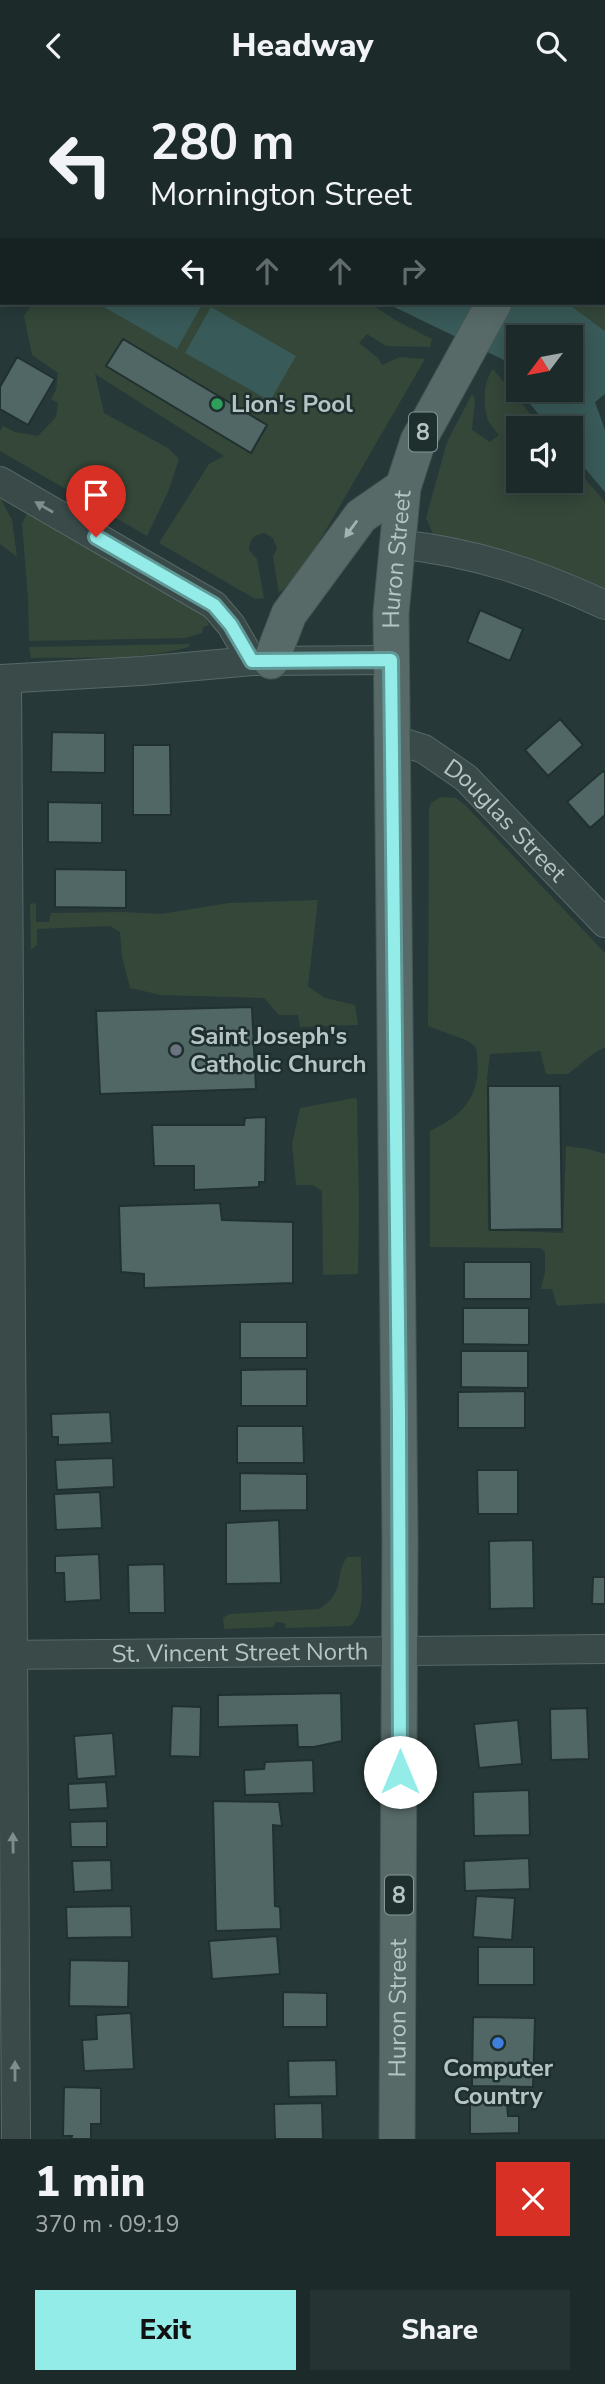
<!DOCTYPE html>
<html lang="en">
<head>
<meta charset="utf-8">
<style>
  body { margin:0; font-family:"Nunito Sans",sans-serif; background:#253332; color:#f1f3f6; height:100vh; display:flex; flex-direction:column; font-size:26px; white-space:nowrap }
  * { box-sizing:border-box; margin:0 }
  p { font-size:23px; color:#a0a7a8 }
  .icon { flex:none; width:38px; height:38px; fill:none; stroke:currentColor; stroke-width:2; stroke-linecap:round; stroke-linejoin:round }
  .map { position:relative; height:2048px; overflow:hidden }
  .panel { display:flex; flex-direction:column; background:#1c2b2a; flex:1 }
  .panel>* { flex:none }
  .guide { position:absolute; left:0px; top:0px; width:606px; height:214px; box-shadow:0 4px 18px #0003,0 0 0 2px #3a4747; background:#1c2b2a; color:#f1f3f6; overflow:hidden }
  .needle { width:46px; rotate:238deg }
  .buttons { position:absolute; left:506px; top:234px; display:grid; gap:14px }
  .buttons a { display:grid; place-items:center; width:77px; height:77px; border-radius:0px; background:#1c2b2a; box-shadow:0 4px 18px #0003,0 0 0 2px #3a4747; font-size:35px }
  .pin { position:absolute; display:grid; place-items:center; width:60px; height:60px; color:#fff; margin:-72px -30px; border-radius:50% 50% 50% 0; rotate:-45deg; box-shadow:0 0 7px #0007 }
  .pin .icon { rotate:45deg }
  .me { position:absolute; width:77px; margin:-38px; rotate:0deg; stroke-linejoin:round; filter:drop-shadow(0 0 5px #0008) }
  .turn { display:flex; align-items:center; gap:24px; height:147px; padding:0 35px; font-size:32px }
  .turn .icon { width:91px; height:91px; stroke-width:2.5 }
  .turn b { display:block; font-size:49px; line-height:60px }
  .lanes { display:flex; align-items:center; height:66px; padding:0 35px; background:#0003; justify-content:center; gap:35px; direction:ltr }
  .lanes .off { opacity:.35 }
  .round { display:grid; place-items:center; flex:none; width:74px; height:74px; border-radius:0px; background:#253332 }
  .summary { display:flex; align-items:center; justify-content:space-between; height:119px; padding:0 35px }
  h1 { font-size:42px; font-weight:800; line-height:52px }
  .primary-button { display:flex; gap:14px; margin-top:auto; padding:14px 35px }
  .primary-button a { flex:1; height:80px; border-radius:0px; background:#94ece9; color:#111; font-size:28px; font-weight:800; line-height:80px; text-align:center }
  .primary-button a+a { background:#253332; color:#f1f3f6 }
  header { display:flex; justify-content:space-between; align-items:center; height:91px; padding:0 35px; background:#1c2b2a; font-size:32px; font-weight:800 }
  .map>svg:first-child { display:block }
  .green { fill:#344739 }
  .water { fill:#385a58 }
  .building { fill:#516766; stroke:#203130; stroke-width:2 }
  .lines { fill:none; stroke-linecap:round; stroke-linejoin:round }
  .minor-casing { stroke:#576867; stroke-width:30 }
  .major-casing { stroke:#455655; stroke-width:37 }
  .minor { stroke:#394a49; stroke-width:28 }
  .major { stroke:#576a68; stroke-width:35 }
  .oneway { fill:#7d8e8d }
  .oneway2 { fill:#a2b3b2 }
  .route-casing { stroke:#609997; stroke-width:18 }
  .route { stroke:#94ece9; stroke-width:12 }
  .leisure-dot { fill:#2e9e5b; stroke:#1e2f2e; stroke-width:2.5 }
  .worship-dot { fill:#6b7280; stroke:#1e2f2e; stroke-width:2.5 }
  .shop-dot { fill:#3f7fe0; stroke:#1e2f2e; stroke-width:2.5 }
  .labels { text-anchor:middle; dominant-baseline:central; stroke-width:5; stroke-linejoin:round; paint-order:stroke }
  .shield { fill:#1e2f2e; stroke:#889898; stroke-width:2 }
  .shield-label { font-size:23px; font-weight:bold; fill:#b5c5c5 }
  .poi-label { font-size:24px; font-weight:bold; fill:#b5c5c5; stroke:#1e2f2e; text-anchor:start }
  .street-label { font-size:24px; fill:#b5c5c5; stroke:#1e2f2e }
</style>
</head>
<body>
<header><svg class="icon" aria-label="back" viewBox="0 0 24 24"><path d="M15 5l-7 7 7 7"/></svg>Headway<svg class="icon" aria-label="search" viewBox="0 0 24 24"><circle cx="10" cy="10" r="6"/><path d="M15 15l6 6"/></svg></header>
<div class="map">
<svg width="605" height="2048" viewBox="0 0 605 2048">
  <rect width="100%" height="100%" fill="#263938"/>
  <path class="green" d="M604,126l1,1v113l-38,-28h37z
    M33,212h336l28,18 35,18 -2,8 -44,-1 -19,-12 -8,9 19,15 4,7 18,-8 25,2 -109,188 -26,36 -11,10 -6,-36 4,-9 -4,-10 -9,-5c-11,2 -14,7 -15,17l8,9 7,39 -9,1 -96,-56 50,-79 15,-8 -129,-82 9,39 64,35 11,11 -11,33 -21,44 -147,-85v-20l3,-5 12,6 23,4 18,-19 2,-14 -7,-4 5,-9 2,-17 -26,-18 -8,-39z
    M493,278l50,60h-25v52h52l1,-19 34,40v91l-53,-23 -119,-36 -7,-16 21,-76 25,-48 3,5 -3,31 18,12 9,-7c-3,-4 -9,-10 -11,-15 -5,-13 -5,-40 5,-51z
    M0,406l12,23 5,37 -17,-13z
    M28,420l166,97 11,9 4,8 -6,2 -1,6 -17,5 -156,3 -1,-43 -6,-74z
    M190,553l-1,3c-49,14 -102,10 -153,11h-5l-2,-11z
    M440,706l16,1 9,7 140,148v94l-12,7 -25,20h-22l-6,-23 -50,3 -3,24 1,152 75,3 3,-87 22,3 17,5v149l-48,3 -5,-17h-11l4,-17v-20l-5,-4 -110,-1v-116c39,-19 53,-40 46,-84l-10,-7 -38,-14 1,-216 2,-7z
    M318,809l-10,86 17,12 30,7 3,20 -58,2 -2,-12h-19l-15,-17 -103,-3 -31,-7 -8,-31 -2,-25 -10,-6 -73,3v16l-6,5 -1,-46 6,-1v19h13l2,-9 71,-1 39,2 68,-11z
    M354,1007l3,1 2,108 -1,67 -35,1 -1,-84 -9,-6h-17l-4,-41 8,-36z
    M347,1466h14c-1,20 7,56 -11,69l-64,2 -1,-5 -9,-1 -3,5 -49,2 -1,-11 6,-4 90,-5c28,-18 14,-32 28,-52z"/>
  <path class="water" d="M0,0h252l2,2h-252v59h-2z
    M97,212h106l-26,46z
    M386,212h181l38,28v63l-10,8 10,28v62l-34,-40 -1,-23h-19l-31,-37 -1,-2h51v-52h-52v42l-2,-14z
    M211,216l85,49 -26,45 -85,-48z"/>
  <path class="building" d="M123,248l144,86 -16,28 -145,-87z
    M17,266l38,22 -27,46 -28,-16v-22z
    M480,519l43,19 -13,32 -43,-19z
    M560,628l23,26 -35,31 -23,-26z
    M52,641l53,1v40l-54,-1z
    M133,654h37l1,70h-38z
    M603,680l2,2v42l-15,13 -23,-26z
    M48,711l54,1v40l-54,-1z
    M55,778l71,1v38l-71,-1z
    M252,916l4,82 -156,5 -4,-83z
    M488,995h72l2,143 -72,1z
    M266,1026l-1,65h-6v5l-65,3v-24h-40l-2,-41h92l1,-7z
    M220,1112l2,17 71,2v61l-149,5v-14l-23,-2 -2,-66z
    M464,1171h67v37h-67z
    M463,1217h66v37l-66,-1z
    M240,1231h67v36h-67z
    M461,1260h67v37l-67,-1z
    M307,1278v37h-66v-36z
    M525,1300v37h-67v-36z
    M110,1321l2,31 -54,2v-8h-6l-1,-23z
    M237,1335h66l1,37h-67z
    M113,1367l1,29 -57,3 -2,-30z
    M477,1379h41v44h-40z
    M240,1382l67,1v36l-67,1z
    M100,1401l2,36 -46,2 -2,-36z
    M279,1429l2,63 -55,1v-61z
    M533,1449l1,68 -44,1 -1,-68z
    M99,1463l2,46 -36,2 -1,-29h-9v-17z
    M164,1473l1,49h-36l-1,-48z
    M593,1486h12v27h-13z
    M341,1602l1,48 -28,6h-16l-1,-22 -79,2v-32z
    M172,1615l29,1 -1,50 -30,-1z
    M587,1617l2,51 -38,1 -1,-51z
    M518,1629l4,44 -43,4 -5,-44z
    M113,1642l3,43 -39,3 -3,-43z
    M313,1669l1,33 -69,2 -1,-25 20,-1 1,-7z
    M106,1691l2,26 -39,2 -1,-26z
    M529,1699l1,45 -56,1 -1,-44z
    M213,1710l66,1 3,24 -9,-1 2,81 5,1 1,22 -65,2z
    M107,1730v26h-36l-1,-25z
    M529,1767l1,31 -65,2 -1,-30z
    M111,1769l1,30 -38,2 -2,-31z
    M476,1805l39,2 -3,42 -39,-3z
    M131,1815l1,31 -65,1 -1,-31z
    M277,1845l3,38 -68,5 -3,-38z
    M478,1856h56v38h-56z
    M70,1869l59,1 -1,46 -59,-1z
    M283,1901l44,1v34h-44z
    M131,1922l3,56 -50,2 -2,-31 15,-1 -1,-24z
    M473,1926l62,1 -2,69 -61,-1z
    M336,1969l1,36 -48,1 -1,-36z
    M64,1996l37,1v36h-10v15h-20l1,-3h-9z
    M470,2011h37l1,14h11v17l-49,1z
    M322,2012l1,36h-48l-1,-35z"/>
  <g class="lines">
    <defs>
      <g id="minor">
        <path d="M531,0l1,2"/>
        <path d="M0,390l214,124 17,20 21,36"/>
        <path d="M397,453c76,8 140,29 208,61"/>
        <path d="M0,588l141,-8 111,-10 139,-1"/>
        <path d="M7,588l9,1460"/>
        <path id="s1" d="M392,648l32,10 42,29 139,145"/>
        <path id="s2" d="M0,1564l605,-6"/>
      </g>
      <g id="major">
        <path d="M604,35l1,-2"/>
        <path d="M271,570l18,-47 72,-98 42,-29"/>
        <path id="s3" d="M397,2048l3,-598 -9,-928 12,-126 15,-46 76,-138"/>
      </g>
    </defs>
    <use href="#minor" class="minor-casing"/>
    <use href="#major" class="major-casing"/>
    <use href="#minor" class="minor"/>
    <use href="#major" class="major"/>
  </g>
  <defs><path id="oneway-solid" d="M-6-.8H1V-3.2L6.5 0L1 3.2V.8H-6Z" transform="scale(1.75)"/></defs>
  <g class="oneway">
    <use href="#oneway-solid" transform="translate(44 416) rotate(-150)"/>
    <use href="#oneway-solid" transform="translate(13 1752) rotate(-91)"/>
    <use href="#oneway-solid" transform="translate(15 1980) rotate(-90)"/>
  </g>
  <use class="oneway2" href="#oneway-solid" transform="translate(351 438) rotate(126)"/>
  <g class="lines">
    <defs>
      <path id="route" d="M96,446l118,68 17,20 21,36 139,-1 8,756 1,356"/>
    </defs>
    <use href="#route" class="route-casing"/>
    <use href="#route" class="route"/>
  </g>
  <circle class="leisure-dot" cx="217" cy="313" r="7"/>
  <circle class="worship-dot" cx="176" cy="959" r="7"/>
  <circle class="shop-dot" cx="498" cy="1952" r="7"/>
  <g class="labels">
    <g class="shield">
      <rect x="409" y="321.5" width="28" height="39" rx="5"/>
      <rect x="385" y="1784.5" width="28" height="39" rx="5"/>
    </g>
    <g class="shield-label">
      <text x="423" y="341">8</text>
      <text x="399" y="1804">8</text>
    </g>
    <g class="poi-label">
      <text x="231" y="313">Lion's Pool</text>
      <text x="190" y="945">Saint Joseph's<tspan x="190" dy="28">Catholic Church</tspan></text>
      <text x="498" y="1977" text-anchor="middle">Computer<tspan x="498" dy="28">Country</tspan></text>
    </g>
    <g class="street-label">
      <text stroke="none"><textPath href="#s3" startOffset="1580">Huron Street</textPath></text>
      <text stroke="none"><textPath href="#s1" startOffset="142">Douglas Street</textPath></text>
      <text stroke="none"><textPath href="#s2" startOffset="240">St. Vincent Street North</textPath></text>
      <text stroke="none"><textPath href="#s3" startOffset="131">Huron Street</textPath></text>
    </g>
  </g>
</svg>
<div class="buttons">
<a><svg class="needle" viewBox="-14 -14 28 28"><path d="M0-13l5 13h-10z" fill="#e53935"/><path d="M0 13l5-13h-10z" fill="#a0a7a8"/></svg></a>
<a><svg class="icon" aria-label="sound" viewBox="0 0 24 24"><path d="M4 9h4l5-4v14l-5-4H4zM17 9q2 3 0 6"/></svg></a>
</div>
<div class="pin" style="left:96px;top:446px;background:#d93025"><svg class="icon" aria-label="arrive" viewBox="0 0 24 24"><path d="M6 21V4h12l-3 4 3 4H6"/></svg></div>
<svg class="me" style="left:400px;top:1681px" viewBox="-20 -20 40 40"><circle r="19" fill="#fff"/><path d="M0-13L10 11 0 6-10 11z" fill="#94ece9"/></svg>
<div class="guide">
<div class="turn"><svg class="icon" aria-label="left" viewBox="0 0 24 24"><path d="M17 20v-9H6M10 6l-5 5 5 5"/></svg><div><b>280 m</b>Mornington Street</div></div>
<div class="lanes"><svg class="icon" aria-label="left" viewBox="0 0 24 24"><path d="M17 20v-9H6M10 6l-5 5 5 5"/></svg><svg class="icon off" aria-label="ahead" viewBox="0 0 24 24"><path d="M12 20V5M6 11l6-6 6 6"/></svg><svg class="icon off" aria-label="ahead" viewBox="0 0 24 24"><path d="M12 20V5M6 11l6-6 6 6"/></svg><svg class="icon off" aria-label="right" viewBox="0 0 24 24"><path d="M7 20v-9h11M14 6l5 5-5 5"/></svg></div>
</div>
</div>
<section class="panel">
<div class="summary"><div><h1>1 min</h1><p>370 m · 09:19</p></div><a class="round" style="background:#d93025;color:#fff"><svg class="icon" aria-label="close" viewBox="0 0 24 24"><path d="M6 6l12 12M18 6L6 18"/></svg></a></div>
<div class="primary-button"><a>Exit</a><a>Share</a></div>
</section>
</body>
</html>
